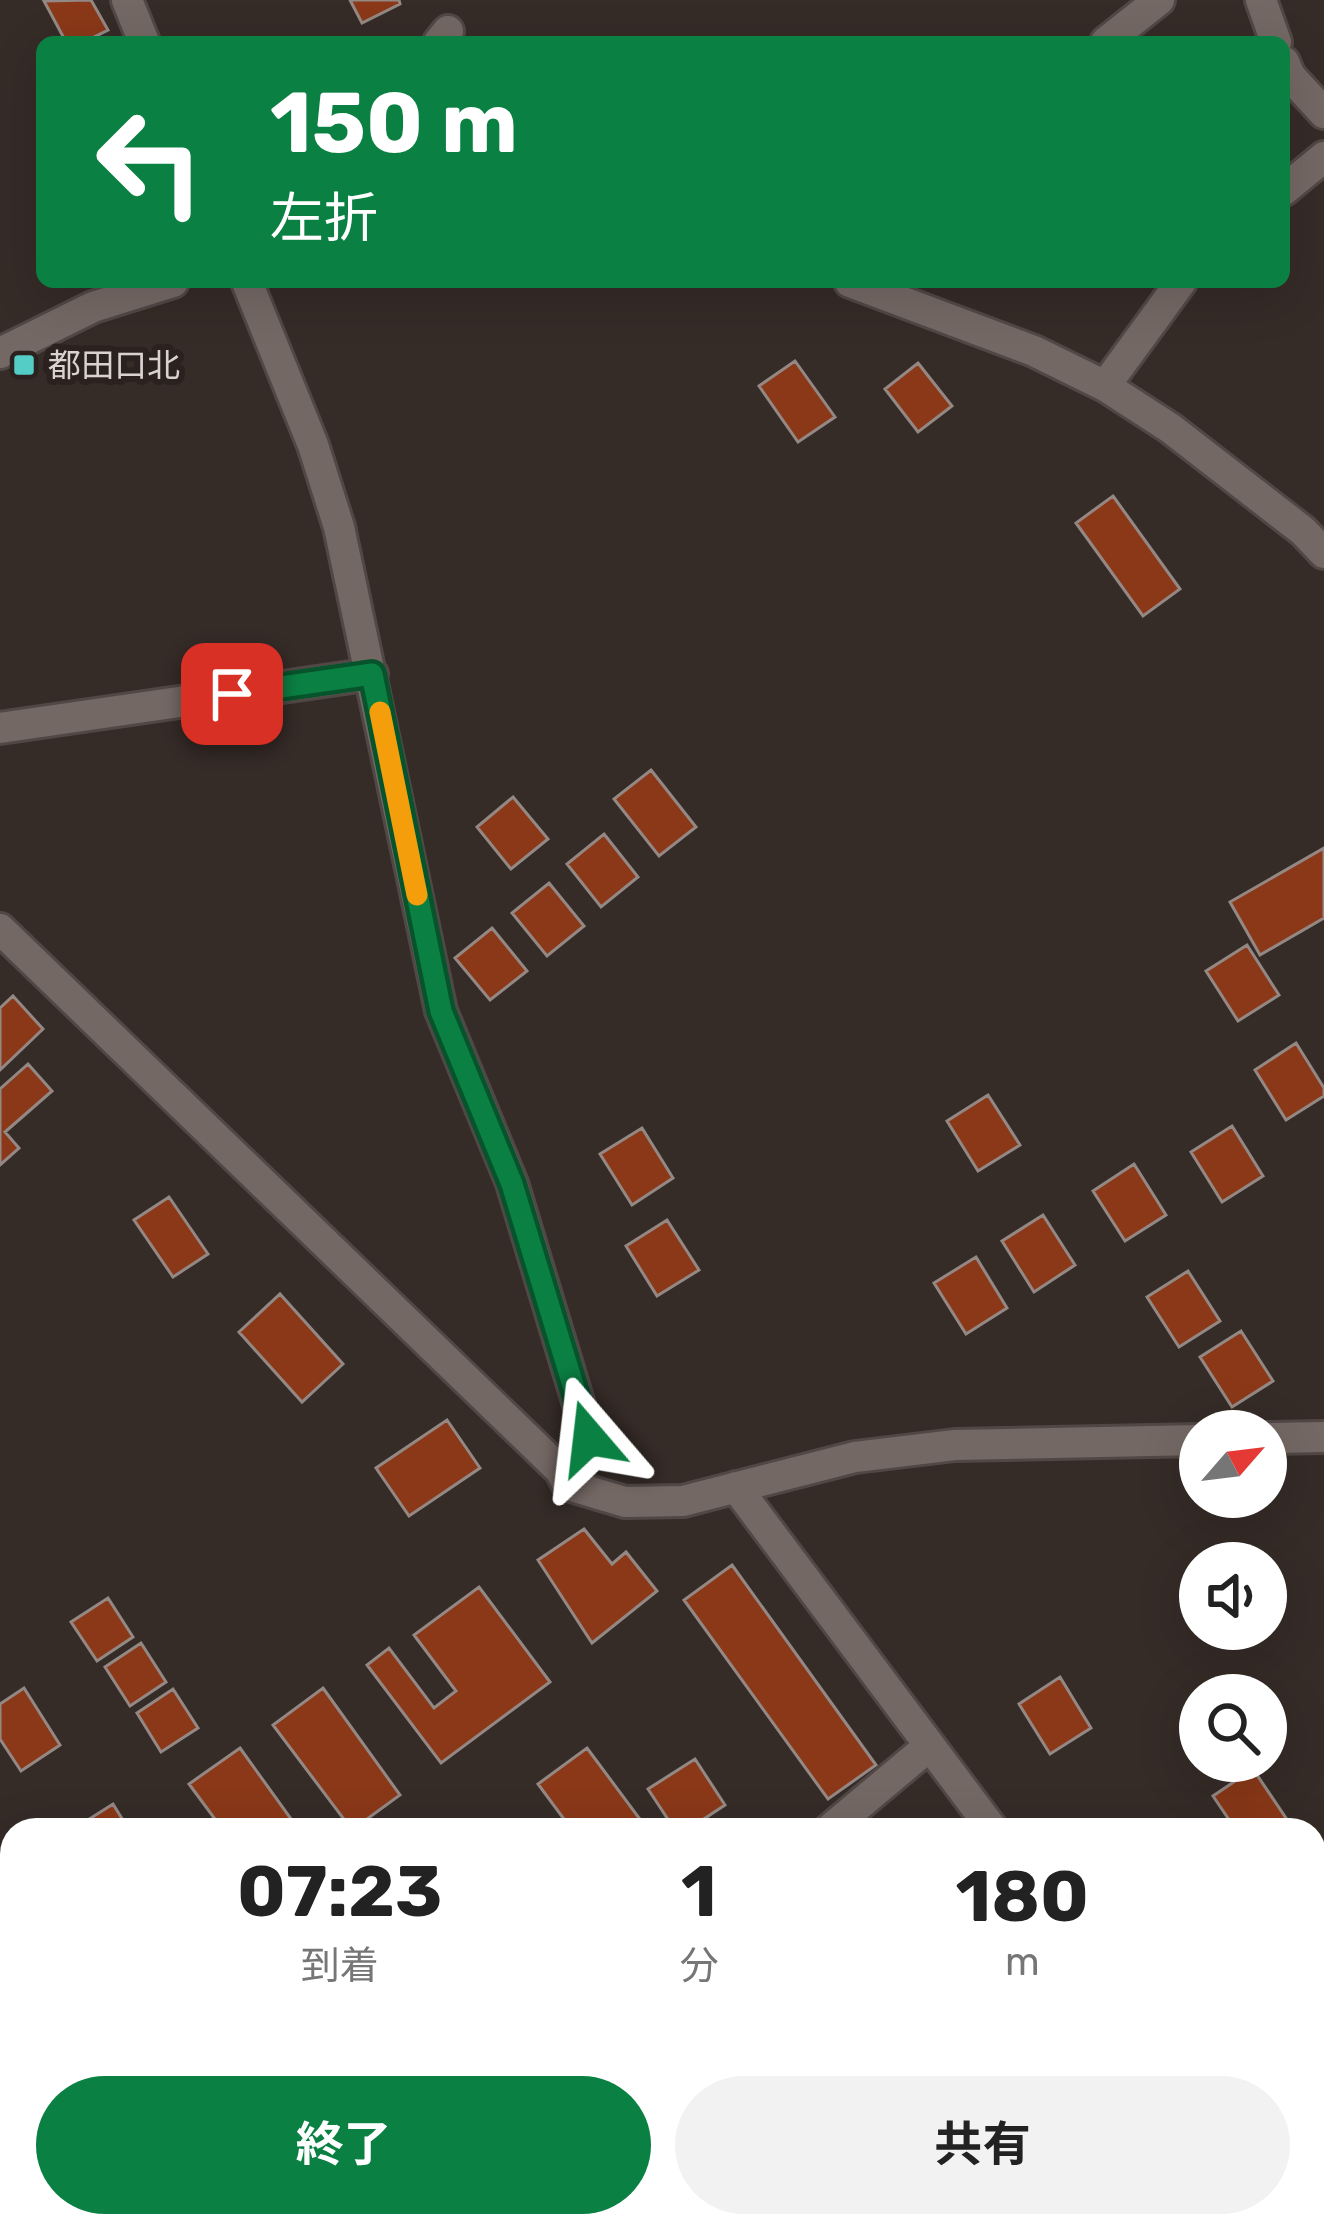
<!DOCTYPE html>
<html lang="ja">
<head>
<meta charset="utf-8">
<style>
  body { margin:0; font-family:Rubik,"Noto Sans JP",sans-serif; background:#f2f2f2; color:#222; height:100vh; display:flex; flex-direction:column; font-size:45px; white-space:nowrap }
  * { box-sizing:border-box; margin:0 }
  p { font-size:39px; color:#767676 }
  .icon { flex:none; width:66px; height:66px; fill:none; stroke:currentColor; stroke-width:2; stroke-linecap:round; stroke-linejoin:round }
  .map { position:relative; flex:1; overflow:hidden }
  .sheet { position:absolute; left:0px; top:1818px; width:1326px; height:420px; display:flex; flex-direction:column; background:#fff; border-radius:36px 36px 0 0; box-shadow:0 12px 48px #0002 }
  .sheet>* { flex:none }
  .hud { position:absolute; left:36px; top:36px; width:1254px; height:252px; border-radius:18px; box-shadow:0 12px 48px #0002; background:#0b8043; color:#fff; overflow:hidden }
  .needle { width:78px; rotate:62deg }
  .buttons { position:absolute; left:1179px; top:1410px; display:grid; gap:24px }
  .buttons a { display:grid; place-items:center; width:108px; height:108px; border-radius:50%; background:#fff; box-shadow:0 12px 48px #0002; font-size:60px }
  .pin { position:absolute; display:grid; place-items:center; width:102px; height:102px; color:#fff; margin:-51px; border-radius:24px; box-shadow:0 6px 18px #0006 }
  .me { position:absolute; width:132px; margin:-66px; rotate:343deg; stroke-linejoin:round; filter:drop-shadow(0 0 9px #0008) }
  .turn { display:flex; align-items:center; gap:42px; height:252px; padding:0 36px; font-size:54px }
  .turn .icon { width:156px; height:156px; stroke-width:2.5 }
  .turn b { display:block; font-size:84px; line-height:102px }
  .eta { display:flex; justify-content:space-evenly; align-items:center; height:204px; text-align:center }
  .eta b { font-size:72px; font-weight:700; line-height:84px }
  .action { display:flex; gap:24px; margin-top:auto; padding:24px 36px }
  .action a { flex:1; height:138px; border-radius:72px; background:#0b8043; color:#fff; font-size:48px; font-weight:700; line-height:138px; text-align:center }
  .action a+a { background:#f2f2f2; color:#222 }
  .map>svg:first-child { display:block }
  .building { fill:#8a3818; stroke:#948884; stroke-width:3 }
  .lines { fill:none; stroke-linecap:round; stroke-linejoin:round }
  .minor-casing { stroke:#514846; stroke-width:36 }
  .minor { stroke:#746864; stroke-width:30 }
  .route-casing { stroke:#07532c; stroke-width:30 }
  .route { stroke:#0b8043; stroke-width:21 }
  .slow { stroke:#f59e0b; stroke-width:21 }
  .poi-dot { fill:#54cdc7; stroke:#2b211e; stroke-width:4.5 }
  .labels { text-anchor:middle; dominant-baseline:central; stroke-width:12; stroke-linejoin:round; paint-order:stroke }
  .poi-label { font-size:33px; fill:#d9d2d0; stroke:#2b211e; text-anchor:start }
</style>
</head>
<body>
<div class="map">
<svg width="1324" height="2238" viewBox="0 0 1324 2238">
  <rect width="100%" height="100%" fill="#352b27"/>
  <path class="building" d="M91,0l17,30 -24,12h-18l-22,-41z
    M350,0h49l1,4 -38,19z
    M795,361l40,56 -37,25 -39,-56z
    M918,363l34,43 -34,26 -33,-43z
    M1113,496l67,93 -37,27 -67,-93z
    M651,770l45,57 -37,29 -45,-57z
    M513,797l35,42 -37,30 -34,-42z
    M604,834l34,43 -37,30 -34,-43z
    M1324,848v70l-64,37 -30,-53z
    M549,883l35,43 -37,30 -35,-43z
    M492,928l35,43 -37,29 -35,-42z
    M1247,945l32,50 -41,26 -32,-50z
    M13,996l30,33 -43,41v-62z
    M1296,1043l28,45v8l-38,24 -31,-50z
    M28,1064l24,27 -47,41 14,16 -19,17v-76z
    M988,1095l32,50 -42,26 -31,-50z
    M1232,1126l31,50 -41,26 -31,-50z
    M642,1128l31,50 -41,27 -32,-51z
    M1134,1164l32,51 -41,26 -32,-50z
    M169,1197l39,57 -35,23 -39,-57z
    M1043,1215l32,50 -41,27 -32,-51z
    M667,1220l32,50 -42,26 -31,-50z
    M976,1257l31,51 -41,26 -32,-51z
    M1188,1271l32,50 -41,26 -32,-50z
    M280,1294l63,70 -41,38 -63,-70z
    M1241,1331l32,50 -41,26 -32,-50z
    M447,1420l33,48 -71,48 -33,-48z
    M584,1529l28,35 14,-12 31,39 -65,52 -54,-83z
    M732,1565l144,200 -48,34 -144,-199z
    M479,1587l71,95 -109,81 -74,-98 22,-17 45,60 22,-17 -42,-56z
    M108,1598l25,39 -36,24 -26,-39z
    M141,1643l25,39 -36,24 -25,-39z
    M1060,1677l31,51 -41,26 -31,-50z
    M24,1688l36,57 -39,26 -21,-32v-35z
    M323,1688l77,107 -48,35 -79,-105z
    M173,1689l25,39 -37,24 -24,-39z
    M240,1748l59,82h-76l-34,-46z
    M587,1748l61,82h-76l-34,-46z
    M695,1759l30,46 -38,25h-12l-27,-41z
    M1253,1769l41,61h-58l-23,-34z
    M113,1804l16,26h-57z
    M12,2079v64l-12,-19v-37z
    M12,2182v38l-12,8v-38z"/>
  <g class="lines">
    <defs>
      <path id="minor" d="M127,0l17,42
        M1261,0l15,42
        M439,42l9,-11
        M1106,42l53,-42
        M1284,62l6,14 34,37
        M1284,190l40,-33
        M247,282l66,163 26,82 102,484 71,172 77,255 -29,32
        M850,282l184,69 71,35 65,42 133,103 21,22
        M0,353l93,-46 80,-25
        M1105,386l76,-104
        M0,728l372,-54
        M0,929l560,541 8,15 57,17 58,-1 172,-44 100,-12 245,-5
        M1266,1438l58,-1
        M736,1487l257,343
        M829,1830l99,-83
        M1304,2226l9,12
        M281,2238l17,-12"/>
    </defs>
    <use href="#minor" class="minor-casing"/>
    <use href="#minor" class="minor"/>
  </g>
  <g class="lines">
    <defs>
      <path id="route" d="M232,694l140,-20 69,337 71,173 77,254"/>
    </defs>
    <use href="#route" class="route-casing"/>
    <use href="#route" class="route"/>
    <path class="slow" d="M380,712l37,183"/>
  </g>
  <rect class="poi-dot" x="12" y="353" width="24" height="24" rx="6"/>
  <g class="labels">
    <g class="poi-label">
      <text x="48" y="365">都田口北</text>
    </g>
  </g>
</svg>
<div class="buttons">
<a><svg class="needle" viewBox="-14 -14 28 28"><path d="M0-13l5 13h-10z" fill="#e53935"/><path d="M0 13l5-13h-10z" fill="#767676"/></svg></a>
<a><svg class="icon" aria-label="sound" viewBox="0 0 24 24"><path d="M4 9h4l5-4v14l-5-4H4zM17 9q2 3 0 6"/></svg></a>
<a><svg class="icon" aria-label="search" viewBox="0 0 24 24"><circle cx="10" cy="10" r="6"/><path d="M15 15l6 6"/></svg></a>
</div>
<div class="pin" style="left:232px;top:694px;background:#d93025"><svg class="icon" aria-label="arrive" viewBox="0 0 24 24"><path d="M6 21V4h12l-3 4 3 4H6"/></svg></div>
<svg class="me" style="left:589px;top:1438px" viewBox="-20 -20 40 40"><path d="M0-17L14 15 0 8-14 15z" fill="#0b8043" stroke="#fff" stroke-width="4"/></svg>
<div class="hud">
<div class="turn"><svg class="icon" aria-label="left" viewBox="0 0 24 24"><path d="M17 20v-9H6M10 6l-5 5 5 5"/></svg><div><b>150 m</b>左折</div></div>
</div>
<section class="sheet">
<div class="eta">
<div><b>07:23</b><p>到着</p></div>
<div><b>1</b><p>分</p></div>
<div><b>180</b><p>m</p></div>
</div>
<div class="action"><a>終了</a><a>共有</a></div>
</section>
</div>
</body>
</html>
